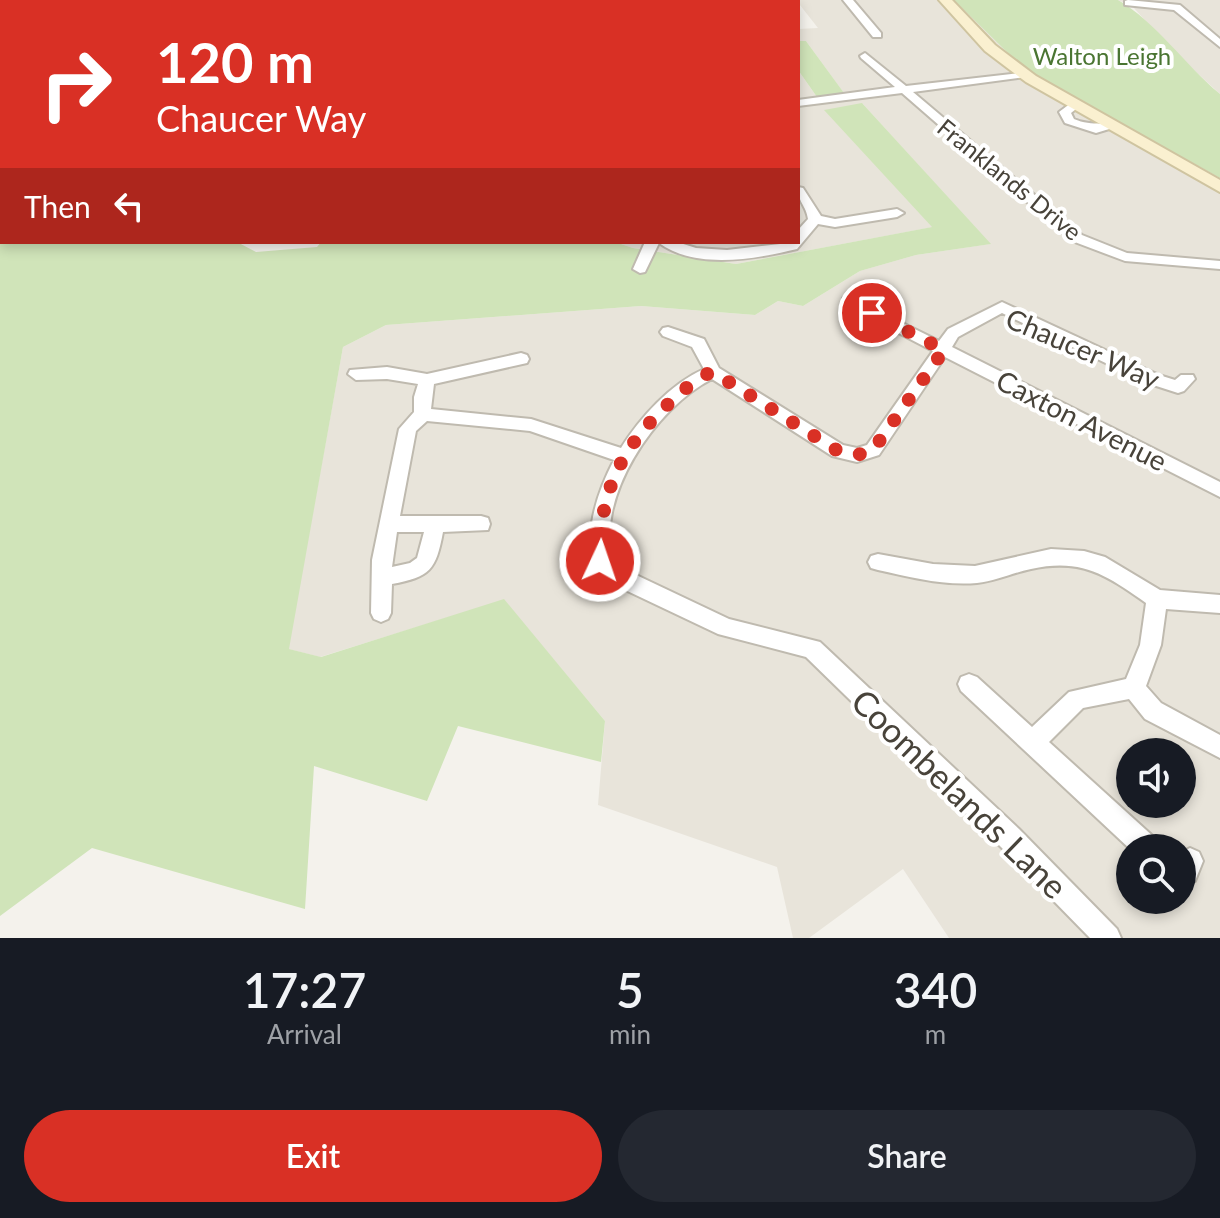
<!DOCTYPE html>
<html lang="en">
<head>
<meta charset="utf-8">
<style>
  body { margin:0; font-family:Lato,sans-serif; background:#242831; color:#f1f3f6; height:100vh; display:flex; flex-direction:column; font-size:30px; white-space:nowrap }
  * { box-sizing:border-box; margin:0 }
  p { font-size:26px; color:#9ea1a6 }
  .icon { flex:none; width:44px; height:44px; fill:none; stroke:currentColor; stroke-width:2; stroke-linecap:round; stroke-linejoin:round }
  .map { position:relative; height:938px; overflow:hidden }
  .sheet { display:flex; flex-direction:column; background:#171b24; flex:1 }
  .sheet>* { flex:none }
  .top-card { position:absolute; left:0px; top:0px; width:800px; height:244px; box-shadow:0 4px 12px #0003; background:#d93025; color:#fff; overflow:hidden }
  .tools { position:absolute; left:1116px; top:738px; display:grid; gap:16px }
  .tools a { display:grid; place-items:center; width:80px; height:80px; border-radius:50%; background:#171b24; box-shadow:0 4px 12px #0003; font-size:40px }
  .pin { position:absolute; display:grid; place-items:center; width:68px; height:68px; color:#fff; margin:-34px; border:4px solid #fff; border-radius:50%; box-shadow:0 2px 8px #0007 }
  .me { position:absolute; width:88px; margin:-44px; rotate:3deg; stroke-linejoin:round; filter:drop-shadow(0 0 6px #0008) }
  .turn { display:flex; align-items:center; gap:28px; height:168px; padding:0 24px; font-size:36px }
  .turn .icon { width:104px; height:104px; stroke-width:2.5 }
  .turn b { display:block; font-size:56px; line-height:68px }
  .then { display:flex; align-items:center; height:76px; padding:0 24px; background:#0003; gap:16px; font-size:30px }
  .eta { display:flex; justify-content:space-evenly; align-items:center; height:136px; text-align:center }
  .eta b { font-size:48px; font-weight:600; line-height:56px }
  .cta { display:flex; gap:16px; margin-top:auto; padding:16px 24px }
  .cta a { flex:1; height:92px; border-radius:48px; background:#d93025; color:#fff; font-size:32px; font-weight:600; line-height:92px; text-align:center }
  .cta a+a { background:#242831; color:#f1f3f6 }
  .map>svg:first-child { display:block }
  .residential { fill:#e8e4da; fill-rule:evenodd }
  .green { fill:#d0e4b9 }
  .lines { fill:none; stroke-linecap:round; stroke-linejoin:round }
  .street-casing { stroke:#bfbaaf; stroke-width:4 }
  .secondary-casing { stroke:#cfc4a0; stroke-width:4 }
  .street { fill:#fff; fill-rule:evenodd }
  .secondary { fill:#faf0d0; fill-rule:evenodd }
  .route { stroke:#d93025; stroke-width:14; stroke-dasharray:0 25.2 }
  .labels { text-anchor:middle; dominant-baseline:central; stroke-width:8; stroke-linejoin:round; paint-order:stroke }
  .far-park-label { font-size:24px; fill:#4a7532; stroke:#fff }
  .far-street-label { font-size:24px; fill:#48433a; stroke:#fff }
  .street-label { font-size:28px; fill:#48433a; stroke:#fff }
  .near-street-label { font-size:34px; fill:#48433a; stroke:#fff }
</style>
</head>
<body>
<div class="map">
<svg width="1220" height="938" viewBox="0 0 1220 938">
  <rect width="100%" height="100%" fill="#f4f2ec"/>
  <path class="residential" d="M796,0h158l72,71 194,107v760h-271l-46,-69 -94,69h-16l-16,-71 -179,-62 7,-84 -101,-121 -184,57 -32,-8 55,-302 43,-22 255,-19 114,9 23,-14 25,5 57,-35 56,-16 74,-11 -128,-141 71,124 -197,37 -103,-16 -18,-6h183v-172l19,27 26,-5 -37,-51h-8v-12l20,-1zM1130,752h52v52h-52zM1130,848h52v52h-52z
    M1118,0h102v94l-50,-46 -37,-41z"/>
  <path class="green" d="M954,0h164c38,22 67,65 102,94v84l-194,-107z
    M798,41h8l38,52 -27,4 -19,-27z
    M862,103l129,141 -75,11 -56,16 -57,35 -25,-5 -23,14 -114,-9 -255,19 -43,22 -54,302 32,8 183,-58 101,122 -4,41 -143,-36 -31,75 -113,-35 -9,143 -213,-61 -92,68v-691l2,17h235l19,10 61,-5 4,-5h294l18,6 103,16 196,-37 -108,-117z"/>
  <g class="lines">
    <defs>
      <path id="street" d="M843,0h10l28,33v4h-8z
        M1128,0l52,5 40,34v8l-46,-37 -49,-5v-4z
        M865,53l41,33 123,-14 1,2 -5,3 -112,15 169,143 45,18 93,8v8l-95,-8 -53,-20 -170,-148 -104,13v-6l97,-13 -34,-29 -1,-2z
        M1071,103l10,2 -10,8 3,6c18,8 37,2 45,7l-23,7 -31,-10 -6,-11z
        M798,187l5,1 18,28 14,3 62,-10 7,4 -7,4 -62,10 -17,-3 -21,25c-42,10 -101,21 -138,-6l-14,29 -5,1 -7,-4 12,-27h32l19,6 31,2 71,-8v-12l10,-11c-2,-14 -10,-16 -10,-32z
        M848,296l91,45 9,-12 54,-27 157,73 16,5 6,-5h12l2,4 -11,12 -6,2 -31,-10 -145,-70 -44,24 -6,10 268,135v15l-275,-140 -66,98 -22,7 -25,-6 -120,-77c-56,28 -119,120 -99,185l116,55 91,23 199,187 98,100 4,9h-31l-89,-91 -195,-190 -88,-23 -118,-56c-20,-37 -4,-83 14,-118l-84,-29 -103,-10 -11,10 -16,85h81l7,2 2,6 -2,6 -45,2c-7,38 -13,45 -51,52l-1,29 -3,6 -7,3 -7,-3 -3,-6 1,-53 27,-131 15,-17v-15l4,-13 -31,-5 -31,1 -8,-6 2,-4 37,-3 40,7 94,-21 6,2 2,4 -2,4 -93,21 -3,25 100,10 90,29c19,-30 49,-64 83,-79l-12,-22 -29,-11 -3,-4 3,-4 5,-1 36,12 15,29 124,77 14,3 10,-3 66,-94 -90,-47v-6zM397,532h27l-7,26 -7,5 -18,4z
        M1051,549l33,2 21,6 55,33 60,5v18l-54,-4 -5,36 -15,41 15,17 59,32v23l-75,-39 -16,-20 -46,9 -34,34 107,97 3,9 -29,1 -169,-158 -3,-7 3,-7 8,-3 8,3 55,50 37,-35 57,-13 14,-34 6,-42c-40,-28 -64,-45 -115,-34 -19,4 -35,12 -54,14 -33,3 -67,-6 -99,-13l-7,-2 -3,-6 3,-6 7,-2 55,10 42,2z
        M1190,848l9,4 4,9 -8,20 -9,4 -4,-2v-31z"/>
      <path id="secondary" d="M939,0h13l43,45 41,31 184,104v12l-194,-110 -41,-31z"/>
    </defs>
    <use href="#street" class="street-casing"/>
    <use href="#secondary" class="secondary-casing"/>
    <use href="#street" class="street"/>
    <use href="#secondary" class="secondary"/>
  </g>
  <g class="lines">
    <path class="route" d="M600,561c-2,-87 36,-133 101,-185l12,-4 125,79 19,4 16,-5 71,-100 -72,-37"/>
  </g>
  <g class="labels">
    <g class="far-park-label">
      <text x="1102" y="55">Walton Leigh</text>
    </g>
    <g class="far-street-label">
      <text transform="translate(1010 179) rotate(39)">Franklands Drive</text>
    </g>
    <g class="street-label">
      <text transform="translate(1083 348) rotate(23)">Chaucer Way</text>
      <text transform="translate(1082 420) rotate(27)">Caxton Avenue</text>
    </g>
    <g class="near-street-label">
      <text transform="translate(960 793) rotate(44)">Coombelands Lane</text>
    </g>
  </g>
</svg>
<div class="tools">
<a><svg class="icon" aria-label="sound" viewBox="0 0 24 24"><path d="M4 9h4l5-4v14l-5-4H4zM17 9q2 3 0 6"/></svg></a>
<a><svg class="icon" aria-label="search" viewBox="0 0 24 24"><circle cx="10" cy="10" r="6"/><path d="M15 15l6 6"/></svg></a>
</div>
<div class="pin" style="left:872px;top:313px;background:#d93025"><svg class="icon" aria-label="arrive" viewBox="0 0 24 24"><path d="M6 21V4h12l-3 4 3 4H6"/></svg></div>
<svg class="me" style="left:600px;top:561px" viewBox="-20 -20 40 40"><circle r="17" fill="#d93025" stroke="#fff" stroke-width="3"/><path d="M0-11L8 9 0 5-8 9z" fill="#fff"/></svg>
<div class="top-card">
<div class="turn"><svg class="icon" aria-label="right" viewBox="0 0 24 24"><path d="M7 20v-9h11M14 6l5 5-5 5"/></svg><div><b>120 m</b>Chaucer Way</div></div>
<div class="then">Then<svg class="icon" aria-label="left" viewBox="0 0 24 24"><path d="M17 20v-9H6M10 6l-5 5 5 5"/></svg></div>
</div>
</div>
<section class="sheet">
<div class="eta">
<div><b>17:27</b><p>Arrival</p></div>
<div><b>5</b><p>min</p></div>
<div><b>340</b><p>m</p></div>
</div>
<div class="cta"><a>Exit</a><a>Share</a></div>
</section>
</body>
</html>
